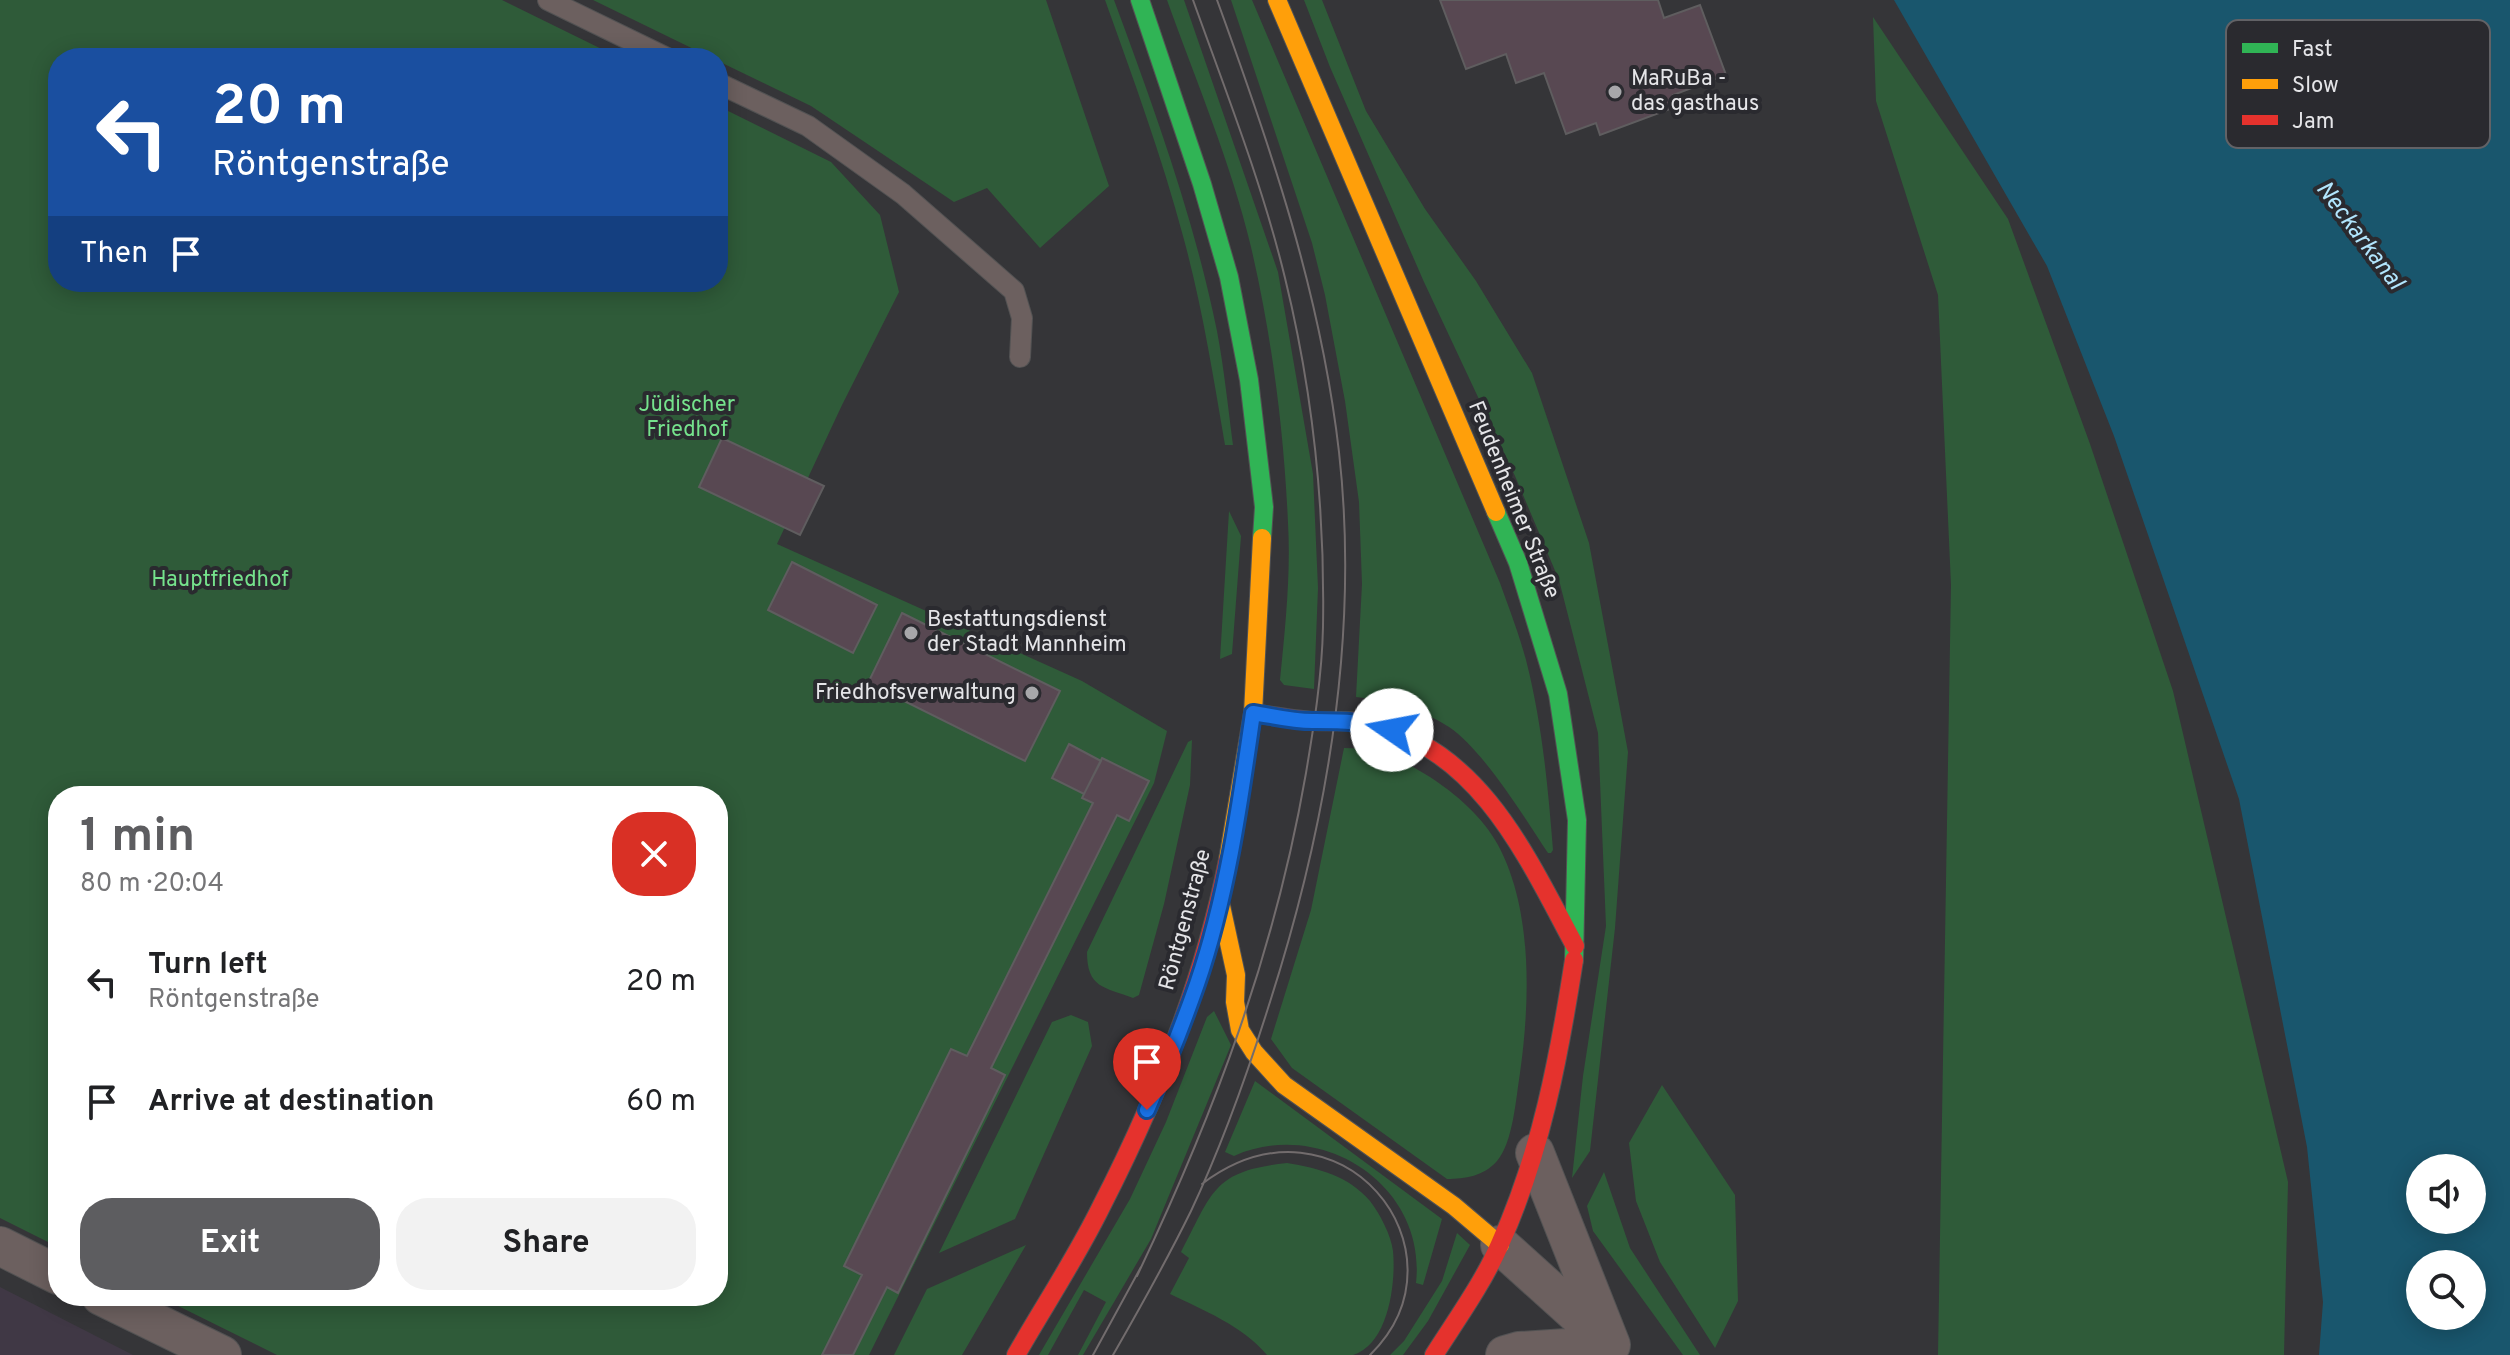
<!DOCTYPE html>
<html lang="en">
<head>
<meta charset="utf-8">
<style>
  body { margin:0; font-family:Overpass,sans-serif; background:#f2f2f2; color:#202124; height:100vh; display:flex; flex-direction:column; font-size:30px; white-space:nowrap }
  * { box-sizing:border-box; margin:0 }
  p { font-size:26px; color:#757577 }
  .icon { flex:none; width:44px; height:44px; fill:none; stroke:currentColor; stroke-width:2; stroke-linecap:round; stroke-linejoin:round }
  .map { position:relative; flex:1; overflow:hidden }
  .drawer { position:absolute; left:48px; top:786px; width:680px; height:520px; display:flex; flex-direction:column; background:#fff; border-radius:32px; box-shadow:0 4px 20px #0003 }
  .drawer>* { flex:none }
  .guide { position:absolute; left:48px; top:48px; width:680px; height:244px; border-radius:32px; box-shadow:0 4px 20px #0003; background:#1a4fa0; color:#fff; overflow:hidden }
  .controls { position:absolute; left:2406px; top:1154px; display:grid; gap:16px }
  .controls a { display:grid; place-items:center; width:80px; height:80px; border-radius:50%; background:#fff; box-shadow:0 4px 20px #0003; font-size:40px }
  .pin { position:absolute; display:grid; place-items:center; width:68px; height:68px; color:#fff; margin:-82px -34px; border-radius:50% 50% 50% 0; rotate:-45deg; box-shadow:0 0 8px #0007 }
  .pin .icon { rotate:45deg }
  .me { position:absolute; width:88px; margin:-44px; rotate:282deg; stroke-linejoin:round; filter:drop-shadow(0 0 6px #0008) }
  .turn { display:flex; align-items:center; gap:28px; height:168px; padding:0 32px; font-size:36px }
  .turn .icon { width:104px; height:104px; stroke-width:2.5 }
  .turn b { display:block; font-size:56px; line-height:68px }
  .then { display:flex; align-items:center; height:76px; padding:0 32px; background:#0003; gap:16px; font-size:30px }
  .round { display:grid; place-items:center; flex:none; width:84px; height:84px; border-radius:32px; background:#f2f2f2 }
  .head { display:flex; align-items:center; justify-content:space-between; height:136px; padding:0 32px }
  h1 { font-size:48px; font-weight:700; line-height:60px; color:#5d5d60 }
  .button { display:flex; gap:16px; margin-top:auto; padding:16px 32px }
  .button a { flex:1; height:92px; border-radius:32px; background:#5d5d60; color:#fff; font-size:32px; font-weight:700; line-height:92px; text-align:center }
  .button a+a { background:#f2f2f2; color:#202124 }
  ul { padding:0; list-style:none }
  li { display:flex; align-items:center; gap:24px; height:120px; padding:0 32px }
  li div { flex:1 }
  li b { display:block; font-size:30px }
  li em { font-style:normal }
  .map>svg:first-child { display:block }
  .commercial { fill:#403845 }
  .green { fill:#2f5b39 }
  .water { fill:#19566d; fill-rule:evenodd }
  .building { fill:#584852; stroke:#5f5d5f; stroke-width:2 }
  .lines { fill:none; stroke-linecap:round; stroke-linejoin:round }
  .lane-casing { stroke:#525253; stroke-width:22 }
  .street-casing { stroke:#525253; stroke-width:40 }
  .fast-casing { stroke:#525253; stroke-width:20 }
  .slow-casing { stroke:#525253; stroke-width:20 }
  .jam-casing { stroke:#525253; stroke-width:20 }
  .lane { stroke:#6c605f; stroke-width:20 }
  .street { stroke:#6c605f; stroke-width:38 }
  .fast { stroke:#30b455; stroke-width:18 }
  .slow { stroke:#ff9f0a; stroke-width:18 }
  .jam { stroke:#e5322d; stroke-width:18 }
  .tram { stroke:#726c6d; stroke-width:2 }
  .route-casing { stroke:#114b97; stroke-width:20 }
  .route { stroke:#1a73e8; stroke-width:14 }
  .poi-dot { fill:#a7a7aa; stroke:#2a2a2f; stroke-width:3 }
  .labels { text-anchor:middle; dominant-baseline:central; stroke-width:8; stroke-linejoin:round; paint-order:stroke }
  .poi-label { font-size:22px; fill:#e5e5e8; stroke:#2a2a2f; text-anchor:start }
  .park-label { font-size:22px; fill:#75e28c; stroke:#2a2a2f }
  .street-label { font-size:22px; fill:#e5e5e8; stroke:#2a2a2f }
  .water-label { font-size:24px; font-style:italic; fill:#b2e6fe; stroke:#2a2a2f }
  .key { fill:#2a2a2f; stroke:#626266; stroke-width:2 }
  .key-label { font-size:22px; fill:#e5e5e8 }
</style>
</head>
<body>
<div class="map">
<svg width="2510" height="1355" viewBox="0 0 2510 1355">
  <rect width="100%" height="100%" fill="#353538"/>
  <path class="commercial" d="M0,1287l133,68h-133z"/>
  <path class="green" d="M0,0h502l118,58h-562v224h660v-176l113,56 49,53 19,77 -57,113 -65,139 305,137 85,50 -13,52 -285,572h-592l-119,-59h560v-500h-660v451l-58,-29z
    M593,0h453l63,186 -69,62 -53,-60 -33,14 -143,-96 -93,-45v-3h-6z
    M1105,0h9c40,108 80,218 103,331 7,37 11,76 16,114h-8c-12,-70 -23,-140 -42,-209 -21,-79 -50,-158 -78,-236z
    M1167,0h17l94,272 35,202 5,114 -4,101 -30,-4 -4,-5c5,-51 11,-105 8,-157 -4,-92 -16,-186 -37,-276 -20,-84 -55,-166 -84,-247z
    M1231,0h21l248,583c9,25 19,51 26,77 16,62 22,127 27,190l-2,3h-3c-24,-36 -64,-102 -99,-126 -27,-18 -61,-27 -93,-30l6,-113 -3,-82 -14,-101 -20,-106 -13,-52z
    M1304,0h18l44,111 59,98 51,72 56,92 57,170 39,209 -13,176 -25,223 -18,27 11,-102 23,-150 -8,-193 -39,-153 -44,-104 -91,-194 -94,-215z
    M1873,17l135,202 82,225 83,247 115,491 -4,173h-346l13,-770 -13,-290 -62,-194z
    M1229,511l12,25 -9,118 -12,5z
    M1192,740l-2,45 -26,119 -25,91 -6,3c-29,-11 -46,-10 -46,-46l101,-210z
    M1344,748c32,0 59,12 86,29 26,17 53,40 68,68 35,65 32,157 22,228 -4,25 -7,70 -23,88 -13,15 -32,18 -50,18l-155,-111 -21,-29 40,-129z
    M1214,1011l17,34 -80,194 -68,116h-5l28,-53 -22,-12 -36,65h-9l91,-156 36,-77 41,-105z
    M1071,1015l17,7 4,24 -77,173 -76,34 113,-231z
    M1255,1081l187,138 -19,66 -7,-2c11,-98 -95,-166 -182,-127l-9,-4z
    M1662,1085l73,110 3,106 -23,47 -55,-86 -24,-61 -7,-58z
    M1287,1163c31,5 62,13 83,38 10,13 21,34 23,50 3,31 -4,93 -40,104 -4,0 -13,0 -18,0 -23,0 -46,0 -68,0 -24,-29 -64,-45 -97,-61l19,-36 -8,-6c32,-60 31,-81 106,-89z
    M1604,1172l26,76 70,107h-17l-90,-124 -6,-25z
    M1457,1233l13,12 -42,76 -25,34h-13l14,-14 38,-60z
    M1026,1245l-64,110h-68l33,-66z"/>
  <path class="water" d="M1894,0h616v1355h-191l4,-53 -16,-155 -68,-348 -125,-363 -67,-170zM2420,1168h52v52h-52zM2420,1264h52v52h-52z"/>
  <path class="building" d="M1440,0h218l6,18 36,-13 26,70 -53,20 5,11 -78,29 -4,-12 -30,11 -22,-61 -28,10 -10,-29 -40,15z
    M722,438l102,48 -24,49 -101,-48z
    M792,562l85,43 -24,48 -85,-43z
    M902,613l158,78 -35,70 -157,-78z
    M1069,744l32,17 -17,33 -32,-16z
    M1102,758l47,23 -20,40 -12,-6 -126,253 14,7 -107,218 -11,-6 -34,68h-31l40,-80 -18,-9 107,-217 16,7 126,-253 -11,-5z"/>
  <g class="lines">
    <defs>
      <path id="lane" d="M548,0l119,58
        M718,83l90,43 95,68 111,97 8,27 -2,39"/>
      <path id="street" d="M1535,1153l76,192
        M1500,1245l102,92
        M0,1246l58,29
        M101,1296l121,59
        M1505,1355l14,-4 92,-6"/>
      <path id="fast" d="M1140,0l62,184 27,93 20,103 15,127 -2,31
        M1496,512l22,51 40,131 19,126 -3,140"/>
      <path id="slow" d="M1277,0l219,512
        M1228,860l25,-147 9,-175
        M1221,906l15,69 -1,27 5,28 14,22 30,33 170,121 46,39"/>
      <path id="jam" d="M1253,713c20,3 41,7 61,8 20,1 42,-2 62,4 106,29 151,132 199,221
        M1016,1355c28,-49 60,-97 85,-148 56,-109 103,-227 127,-347
        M1434,1355c23,-36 49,-72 66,-111 41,-91 59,-187 74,-284"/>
    </defs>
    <use href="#lane" class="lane-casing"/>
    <use href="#street" class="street-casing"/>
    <use href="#fast" class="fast-casing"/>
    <use href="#slow" class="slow-casing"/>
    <use href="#jam" class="jam-casing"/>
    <use href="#lane" class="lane"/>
    <use href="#street" class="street"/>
    <use href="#fast" class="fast"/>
    <use href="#slow" class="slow"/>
    <use href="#jam" class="jam"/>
    <path class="tram" d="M1202,1184c136,-103 274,67 168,171
      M1137,1276c78,-164 138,-324 169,-503 8,-48 16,-97 17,-146 2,-117 -10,-235 -38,-349 -23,-95 -59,-186 -92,-278
      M1093,1355l48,-88
      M1113,1355c27,-47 54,-95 78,-144 31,-66 56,-136 78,-206 57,-177 91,-366 70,-553 -18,-157 -68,-304 -122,-452"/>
  </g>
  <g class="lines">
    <defs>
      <path id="route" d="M1147,1110c18,-41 35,-83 50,-126 30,-87 43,-180 56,-271 20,3 42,9 63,8 27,0 50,1 76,9"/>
    </defs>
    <use href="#route" class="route-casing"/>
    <use href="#route" class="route"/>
  </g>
  <g class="poi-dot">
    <circle cx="1615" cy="92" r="8"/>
    <circle cx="911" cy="633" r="8"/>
    <circle cx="1032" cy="693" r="8"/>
  </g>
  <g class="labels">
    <g class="poi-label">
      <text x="1631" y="79">MaRuBa -<tspan x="1631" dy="25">das gasthaus</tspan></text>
      <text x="927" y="620">Bestattungsdienst<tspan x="927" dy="25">der Stadt Mannheim</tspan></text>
      <text x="1016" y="693" text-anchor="end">Friedhofsverwaltung</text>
    </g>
    <g class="park-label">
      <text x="687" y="405">Jüdischer<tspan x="687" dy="25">Friedhof</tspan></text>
      <text x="220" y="580">Hauptfriedhof</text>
    </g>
    <g class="street-label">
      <text transform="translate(1513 500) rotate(68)">Feudenheimer Straße</text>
      <text transform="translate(1186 920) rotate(-75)">Röntgenstraße</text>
    </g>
    <g class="water-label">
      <text transform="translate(2359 236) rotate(53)">Neckarkanal</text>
    </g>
  </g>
  <rect x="2226" y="20" width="264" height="128" rx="12" class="key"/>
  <rect x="2242" y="43" width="36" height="10" fill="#30b455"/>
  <rect x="2242" y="79" width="36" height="10" fill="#ff9f0a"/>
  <rect x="2242" y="115" width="36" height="10" fill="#e5322d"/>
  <g class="key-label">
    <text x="2292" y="56">Fast</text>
    <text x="2292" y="92">Slow</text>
    <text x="2292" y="128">Jam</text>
  </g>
</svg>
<div class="controls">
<a><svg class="icon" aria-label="sound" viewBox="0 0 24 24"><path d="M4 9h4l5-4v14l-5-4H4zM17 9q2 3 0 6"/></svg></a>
<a><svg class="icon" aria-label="search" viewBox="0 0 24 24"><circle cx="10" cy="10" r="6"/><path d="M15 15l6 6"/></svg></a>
</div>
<div class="pin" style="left:1147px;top:1110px;background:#d93025"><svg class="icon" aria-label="arrive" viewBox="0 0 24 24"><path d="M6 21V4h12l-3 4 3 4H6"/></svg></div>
<svg class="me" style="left:1392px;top:730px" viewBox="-20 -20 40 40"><circle r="19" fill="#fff"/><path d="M0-13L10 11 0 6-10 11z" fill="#1a73e8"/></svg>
<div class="guide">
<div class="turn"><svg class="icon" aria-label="left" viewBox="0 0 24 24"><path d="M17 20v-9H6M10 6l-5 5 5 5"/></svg><div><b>20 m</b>Röntgenstraße</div></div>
<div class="then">Then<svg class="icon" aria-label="arrive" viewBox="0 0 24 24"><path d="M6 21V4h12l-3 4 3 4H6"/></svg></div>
</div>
<section class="drawer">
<div class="head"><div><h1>1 min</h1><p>80 m · 20:04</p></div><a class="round" style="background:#d93025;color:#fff"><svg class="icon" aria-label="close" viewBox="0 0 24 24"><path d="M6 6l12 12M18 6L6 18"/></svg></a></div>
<ul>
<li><svg class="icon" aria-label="left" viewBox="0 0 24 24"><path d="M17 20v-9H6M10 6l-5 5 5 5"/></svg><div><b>Turn left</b><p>Röntgenstraße</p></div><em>20 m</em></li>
<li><svg class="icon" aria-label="arrive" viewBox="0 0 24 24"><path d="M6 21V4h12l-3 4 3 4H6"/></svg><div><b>Arrive at destination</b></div><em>60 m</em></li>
</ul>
<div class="button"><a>Exit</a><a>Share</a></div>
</section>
</div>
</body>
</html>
